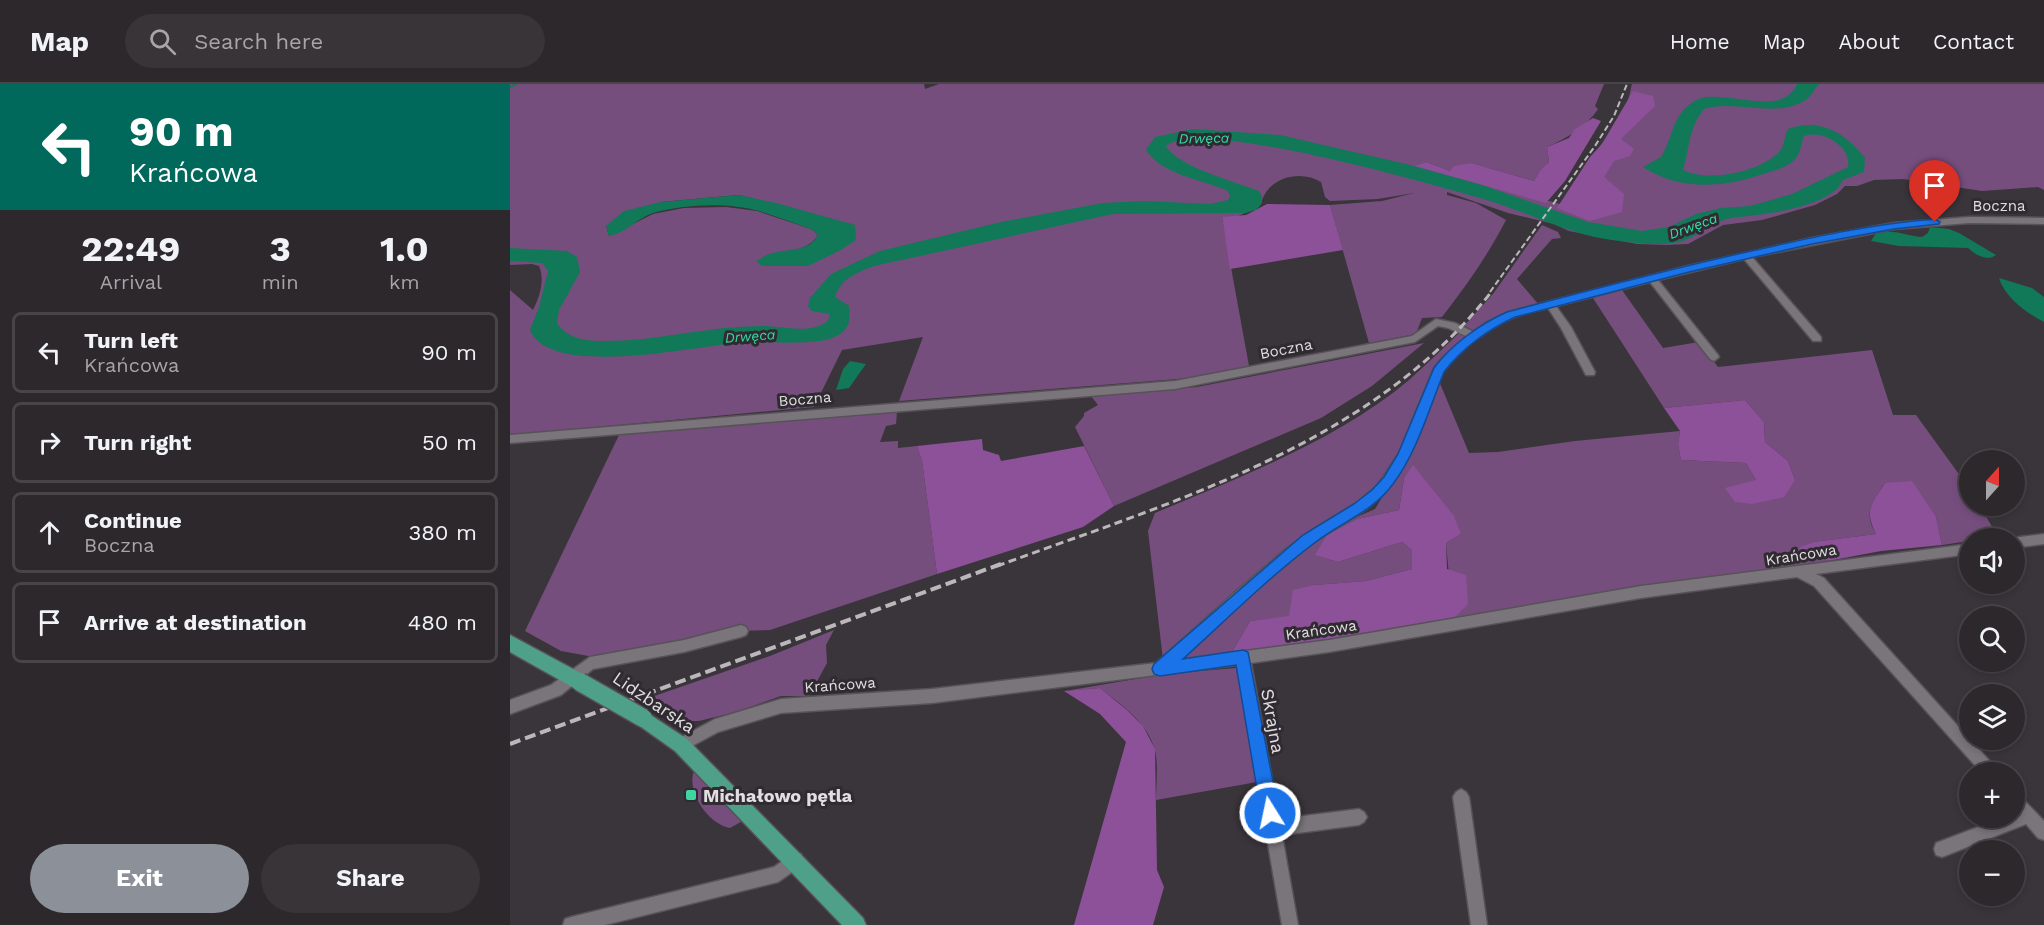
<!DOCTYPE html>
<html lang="en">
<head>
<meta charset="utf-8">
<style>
  body { margin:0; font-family:"Work Sans",sans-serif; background:#383438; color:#f1f3f6; height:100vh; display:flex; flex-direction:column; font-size:22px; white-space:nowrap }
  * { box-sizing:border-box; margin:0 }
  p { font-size:20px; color:#a6a6a9 }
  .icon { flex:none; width:33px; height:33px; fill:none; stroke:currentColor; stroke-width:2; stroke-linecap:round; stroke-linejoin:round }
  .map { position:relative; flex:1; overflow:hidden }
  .panel { display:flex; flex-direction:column; background:#2c282c; width:510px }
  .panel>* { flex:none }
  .hud { background:#00695c; color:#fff; overflow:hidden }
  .needle { width:39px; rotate:21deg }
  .fabs { position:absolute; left:1449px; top:366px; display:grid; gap:12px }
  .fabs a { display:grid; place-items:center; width:66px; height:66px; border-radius:50%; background:#2c282c; box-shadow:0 3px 9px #0003,0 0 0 2px #484448; font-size:30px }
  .pin { position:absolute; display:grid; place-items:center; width:51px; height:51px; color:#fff; margin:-62px -26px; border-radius:50% 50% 50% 0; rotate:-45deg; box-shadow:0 0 6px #0007 }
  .pin .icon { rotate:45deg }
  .me { position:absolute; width:66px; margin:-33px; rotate:350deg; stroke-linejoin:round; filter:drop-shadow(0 0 4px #0008) }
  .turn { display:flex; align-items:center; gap:21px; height:126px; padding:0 30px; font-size:27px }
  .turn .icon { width:78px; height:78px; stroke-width:2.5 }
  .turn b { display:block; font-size:42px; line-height:51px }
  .eta { display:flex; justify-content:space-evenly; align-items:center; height:102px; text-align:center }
  .eta b { font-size:36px; font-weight:700; line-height:42px }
  .action { display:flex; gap:12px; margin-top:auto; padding:12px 30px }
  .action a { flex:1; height:69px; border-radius:36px; background:#8c9099; color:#fff; font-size:24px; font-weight:700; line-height:69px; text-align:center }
  .action a+a { background:#383438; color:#f1f3f6 }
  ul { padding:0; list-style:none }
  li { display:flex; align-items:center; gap:18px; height:81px; margin:0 12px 9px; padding:0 18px; border:3px solid #484448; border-radius:9px }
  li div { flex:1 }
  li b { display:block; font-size:22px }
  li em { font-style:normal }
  header { display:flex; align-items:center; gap:36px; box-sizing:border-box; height:84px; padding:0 30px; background:#2c282c; border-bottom:2px solid #484448 }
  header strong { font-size:28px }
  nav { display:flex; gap:33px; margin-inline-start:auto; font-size:21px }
  .search { width:420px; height:54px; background:#383438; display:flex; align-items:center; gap:15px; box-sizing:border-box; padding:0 21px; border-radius:33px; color:#a6a6a9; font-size:22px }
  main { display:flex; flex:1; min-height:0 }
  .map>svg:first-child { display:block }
  .green { fill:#764e7e; fill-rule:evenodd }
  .forest { fill:#8d5199 }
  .water { fill:#117858 }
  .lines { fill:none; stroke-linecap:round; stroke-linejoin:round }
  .stream { stroke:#117858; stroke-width:2 }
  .minor-casing { stroke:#575257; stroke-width:3 }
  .major-casing { stroke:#575257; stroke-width:3 }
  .minor { fill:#7a747b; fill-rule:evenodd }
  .major { fill:#4ea188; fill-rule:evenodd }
  .rail-far2 { stroke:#bbb7bb; stroke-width:2; stroke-dasharray:6 3; stroke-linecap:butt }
  .rail-far1 { stroke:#bbb7bb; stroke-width:3; stroke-dasharray:8 4.5; stroke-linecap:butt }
  .rail { stroke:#bbb7bb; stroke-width:4; stroke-dasharray:11 5; stroke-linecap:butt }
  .major-bridge-casing { stroke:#575257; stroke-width:21; stroke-linecap:butt }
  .major-bridge { stroke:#4ea188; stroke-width:18 }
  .route { fill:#1a73e8; stroke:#114b97; stroke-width:1.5 }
  .poi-dot { fill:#40d4a2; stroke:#302b31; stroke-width:2 }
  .labels { text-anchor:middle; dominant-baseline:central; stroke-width:6; stroke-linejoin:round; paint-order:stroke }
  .far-water-label { font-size:14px; font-style:italic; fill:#32dfa8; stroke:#302b31 }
  .street-label { font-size:15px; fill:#e1dde1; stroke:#302b31 }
  .near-street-label { font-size:18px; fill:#e1dde1; stroke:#302b31 }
  .near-poi-label { font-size:18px; font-weight:bold; fill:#e1dde1; stroke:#302b31; text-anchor:start }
</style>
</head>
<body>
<header>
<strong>Map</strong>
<div class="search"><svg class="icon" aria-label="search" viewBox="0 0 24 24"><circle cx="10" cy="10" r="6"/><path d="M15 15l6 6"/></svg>Search here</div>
<nav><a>Home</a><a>Map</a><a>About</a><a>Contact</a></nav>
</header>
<main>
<section class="panel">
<div class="hud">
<div class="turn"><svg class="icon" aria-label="left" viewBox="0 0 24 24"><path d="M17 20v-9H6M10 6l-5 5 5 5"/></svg><div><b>90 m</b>Krańcowa</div></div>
</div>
<div class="eta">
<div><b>22:49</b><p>Arrival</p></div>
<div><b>3</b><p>min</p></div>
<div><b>1.0</b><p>km</p></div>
</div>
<ul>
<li><svg class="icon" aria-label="left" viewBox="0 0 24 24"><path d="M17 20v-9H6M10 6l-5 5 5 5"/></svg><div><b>Turn left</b><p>Krańcowa</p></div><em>90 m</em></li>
<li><svg class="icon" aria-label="right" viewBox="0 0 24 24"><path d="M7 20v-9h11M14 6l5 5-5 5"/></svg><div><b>Turn right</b></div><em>50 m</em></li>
<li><svg class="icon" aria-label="ahead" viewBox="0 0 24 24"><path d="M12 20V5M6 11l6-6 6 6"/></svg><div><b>Continue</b><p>Boczna</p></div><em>380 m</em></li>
<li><svg class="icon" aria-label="arrive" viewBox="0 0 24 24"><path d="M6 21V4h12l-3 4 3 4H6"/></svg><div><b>Arrive at destination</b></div><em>480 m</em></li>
</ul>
<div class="action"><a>Exit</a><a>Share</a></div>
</section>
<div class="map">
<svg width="1534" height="841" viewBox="0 0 1534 841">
  <rect width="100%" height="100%" fill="#3a353b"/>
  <path class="green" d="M0,0h414l1,5 14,-5h665l-9,22 3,3c-11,17 -32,30 -51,38l2,15 -9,8 -6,11 -62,-18 -22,8 -23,-9 -9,4 142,38 61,-88 6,-11 5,-21h412v106l-6,-3 -56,4 -79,-12 -29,1 -17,6h-12l-8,8 -22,11 -53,15 -39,5 -35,19 -21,1 -30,-1 -68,-13 -15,-7 -46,-11 -61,-21v3l29,8 30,17c-18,35 -40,66 -64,97l-20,1 -6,16 -47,9 -39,-138 52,-4 32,-8 -36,6 -48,2 -5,-4 -4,-15c-17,-11 -45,-7 -56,12 -3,4 -3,9 -6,13l-21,9 -16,2 27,148 -59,12 -291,23 24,-64 -81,13 -28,57 -304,28v-145l23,20c7,-13 12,-31 6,-44l-7,-2 -22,1zM229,111l59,15 41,41 -69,3c16,-3 39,-3 48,-19l-7,-6 -54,-18 -31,-4 -42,1 -31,6 -44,22 -3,-10 55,-24z
    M1032,141l16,7 3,6 -9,1 -35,40 22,26 -39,11 -25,15 -11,-5 29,-32z
    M1112,206l41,58 36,-6 19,25 154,-17 21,65h23l53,73 1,18h10l18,31 -28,1 -1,3 -27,4 -6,-28 -51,-34c-13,19 -22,29 -9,51l-63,8 -14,6 29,13 -21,6 -354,52 -7,-76 15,-9 -48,-68 -9,12 -5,32 -42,9 -29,16 -12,20 22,7 64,-20 10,8v19l-46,12 -52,4 -25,32 -39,4 -18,31 -55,8 130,-115 25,-17 43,-19 23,-38 41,-90 30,72 29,-1 77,-11 105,-10 -2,14 3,15 65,3 10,17h39l-7,-19 -23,-19 -1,-20 -19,-22 -81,8 -71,-110z
    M949,249l8,3 -2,6 -24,20 -54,117 -224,181 -15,-129 7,-18c85,-36 183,-73 254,-133 17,-15 33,-31 50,-47z
    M914,259l-52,43 -51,32 -207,88 -39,-79 9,-11v-3l14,-8 -7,-9 106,-9z
    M387,328l-1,12 -10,2 -6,16 18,-1v7l19,-2 5,15 15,113 -167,56 -38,1 -138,26 -33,-6 -36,-20 94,-196 210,-20z
    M324,546l-8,15 1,18 -18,33h-28l-42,15 -40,10h-23l-33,-21 127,-44z
    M726,584l21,114 -101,18c0,-16 3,-38 -2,-53 -9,-27 -33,-42 -54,-59l-35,3 100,-17z
    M185,685l51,50 -16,9c-21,-3 -46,-38 -35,-59z"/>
  <path class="forest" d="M1123,7l20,5 2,10 -34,33 13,10 -4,7 -16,5 -10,16 20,17 -2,18 -32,9 -33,-13 33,-51 12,-13z
    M1083,34l8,3 -36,60 -19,22 -131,-37 12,-4 23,9 4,-5 18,-3 62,18 6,-11 9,-8 -2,-15 22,-9 6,-9z
    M757,120l63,1 13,45 -113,19 -8,-52 24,-2z
    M1235,316l19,22 1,20 23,19 7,19 -11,17 -32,7 -17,-2 -10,-14 31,-8 -10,-17 -65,-3 -3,-15 2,-14 -16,-23z
    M472,355l1,11 16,5 2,6 83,-15 30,60 -31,21 -146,47 -15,-113 -5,-15z
    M903,381l41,51 7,18 -15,9 1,26 19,6 2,29 -15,15 -93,17 -128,16 18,-31 39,-5 4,-26 21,-5 52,-4 46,-12v-19l-10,-8 -64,20 -23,-7 12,-20 30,-16 42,-9 5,-32z
    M1402,397l24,36 6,28 -61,6 -53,10 -30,-13 15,-6 63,-8c-12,-24 -5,-30 9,-51z
    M590,604l27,22 16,16 12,23 2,121 7,17 -11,38h-79l52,-183 -26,-28 -36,-23z"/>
  <path class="water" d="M1287,0h22c-5,5 -7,11 -12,15 -30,21 -70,0 -103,10 -16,20 -14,38 -21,61 25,13 78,2 97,-19 5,-6 4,-15 8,-22 31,-12 58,4 77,29l-1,14 -21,8c-10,26 -79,35 -103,37 -21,1 -32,12 -50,21 -20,10 -49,5 -71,3 -44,-4 -85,-26 -126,-39 -48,-14 -294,-86 -327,-56 10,20 72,37 93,45l3,5v7l-6,7 -11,3 -132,1 -239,52c-16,6 -34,13 -39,31l14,9c2,17 -1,26 -17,32 -15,7 -68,4 -87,4 -45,3 -195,38 -215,-12l9,-23 9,-36 -6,-8 -32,-2v-13l57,3 10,6 3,15 -21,38 -2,13c10,15 27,18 44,18 55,1 110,-16 165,-15 21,1 45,8 62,-5l2,-7 -18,-3 -4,-5 2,-8 21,-24 49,-23 121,-29 102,-19 42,-2 65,3 18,-4 2,-4 -2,-5c-26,-12 -65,-15 -82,-41l9,-13 38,-8 87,6 126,29 76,21 106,37 54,9 27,-4 27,-13 25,-6 29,-2 42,-12 56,-27c4,-21 -26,-38 -44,-31 -3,8 -4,20 -11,25 -8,7 -20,10 -30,13 -40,14 -83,17 -120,-7l18,-10c12,-19 11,-42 32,-55 27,-18 87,20 104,-18z
    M229,111l37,8 79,22 1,15 -17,11 -31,15h-46l-6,-5c5,-2 9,-6 14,-7 16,-6 39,-1 48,-19l-7,-6c-17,-6 -35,-13 -52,-18 -31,-9 -75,-7 -106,2 -17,6 -27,20 -44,23l-3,-10 18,-15 37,-9z
    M1420,143l19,2 10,4 37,22c-9,7 -20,0 -28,-7l-69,-2 -28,-5 5,-8c20,-4 26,2 46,4l6,-4z
    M1489,194l33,10 12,9v25c-17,-9 -39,-24 -45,-44z
    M340,277l16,3 -17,24 -13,2 7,-21z"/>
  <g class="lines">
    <path class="stream" d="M0,3l6,-3"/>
    <defs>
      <path id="minor" d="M1459,133l75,1v6l-75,-1 -75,6 -142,28 69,80v4h-8l-69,-82 -86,21 60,75 1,2 -5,4 -4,-2 -60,-77 -94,24 15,21 24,45 -1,3h-8l-25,-47 -13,-20c-12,3 -25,5 -36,10 -26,11 -52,32 -69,54 -16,40 -28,86 -57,119 -20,23 -50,35 -74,53 -47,36 -90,77 -135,116l152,-20 312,-54 329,-42v10l-154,20 8,4 171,189 2,5h-16l-167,-186 -17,-9 -156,21 -312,54 -78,11 28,156 80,-10 5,3 3,5 -3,5 -5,3 -77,10 16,90h-16l-45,-260 -305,38 -151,10 -63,19 -37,20 -5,-2 -2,-5 2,-5 39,-21 66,-20 151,-10 224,-26 77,-69 53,-45 29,-21 43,-26 19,-16 22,-33 35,-85 8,-10 26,-21 -20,-9 -10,-2 -23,16 -240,47 -665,54v-8l665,-54 237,-45 24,-17 19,4 19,9 13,-10 21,-10 180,-46 124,-28 82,-15z
        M1534,450v10l-30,4v-10h-2z
        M231,541l5,2 2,4 -2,4 -5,2 -57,15 -91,17 -32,26 -51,19v-14l41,-15 39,-28 94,-17z
        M951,705l5,3 3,5 18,128h-16l-18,-128 3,-5z
        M1504,709l5,2 25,26v19l-6,-2 -12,-14 -84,33 -6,-2 -2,-6 2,-6 66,-25h12z
        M285,768l6,2 2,6 -2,6 -23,16 -173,43h-42l2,-6 6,-2 203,-50z"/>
      <path id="major" d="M0,551l76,41 3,6 -3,6 -6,2 -6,-2 -64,-36z
        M133,626l44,29 176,179 3,7h-24l-167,-174 -38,-27 -3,-6 3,-6z"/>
    </defs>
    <use href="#minor" class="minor-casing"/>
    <use href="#major" class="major-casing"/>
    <use href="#minor" class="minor"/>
    <use href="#major" class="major"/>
    <path class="rail-far2" d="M980,208l105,-146 19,-30 13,-32"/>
    <path class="rail-far1" d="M487,482c175,-64 376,-122 495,-275"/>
    <path class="rail" d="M0,660l491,-180"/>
    <defs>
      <path id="major-bridge" d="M70,598l63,36"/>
    </defs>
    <use href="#major-bridge" class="major-bridge-casing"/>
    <use href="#major-bridge" class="major-bridge"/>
  </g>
  <path class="route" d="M1425,135l5,3 -1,2 -45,5 -82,15 -123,28 -174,45c-26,12 -54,32 -71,55 -15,37 -27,80 -51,112 -20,28 -54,39 -80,60 -45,34 -88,77 -130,115l60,-9 5,2 31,161 -3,7 -6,2 -6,-2 -3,-7 -25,-148 -76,11 -6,-2 -2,-5 2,-5 149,-129 51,-31 18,-14 12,-13 14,-23 36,-86c18,-24 46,-44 73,-56 79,-21 159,-42 240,-60 62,-14 124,-28 188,-33z"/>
  <rect class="poi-dot" x="175" y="705" width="12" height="12" rx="3"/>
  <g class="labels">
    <g class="far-water-label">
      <text transform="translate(694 54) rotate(-1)">Drwęca</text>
      <text transform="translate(1183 142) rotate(-20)">Drwęca</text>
      <text transform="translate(240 252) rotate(-4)">Drwęca</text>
    </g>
    <g class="street-label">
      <text x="1489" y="122">Boczna</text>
      <text transform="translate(776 265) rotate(-11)">Boczna</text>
      <text transform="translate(295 315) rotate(-5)">Boczna</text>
      <text transform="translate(1291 471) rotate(-9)">Krańcowa</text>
      <text transform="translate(811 546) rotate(-8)">Krańcowa</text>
      <text transform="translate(330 601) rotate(-4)">Krańcowa</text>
    </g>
    <g class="near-street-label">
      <text transform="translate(144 618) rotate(34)">Lidzbarska</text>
      <text transform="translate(763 637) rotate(80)">Skrajna</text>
    </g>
    <g class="near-poi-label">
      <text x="193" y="711">Michałowo pętla</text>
    </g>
  </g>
</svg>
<div class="fabs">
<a><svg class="needle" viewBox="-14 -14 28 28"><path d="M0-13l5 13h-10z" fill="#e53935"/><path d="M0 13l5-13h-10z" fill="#a6a6a9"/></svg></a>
<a><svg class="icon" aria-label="sound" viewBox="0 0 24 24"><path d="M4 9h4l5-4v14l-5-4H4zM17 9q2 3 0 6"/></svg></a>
<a><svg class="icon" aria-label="search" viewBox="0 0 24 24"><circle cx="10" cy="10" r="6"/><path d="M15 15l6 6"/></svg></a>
<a><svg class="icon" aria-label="layers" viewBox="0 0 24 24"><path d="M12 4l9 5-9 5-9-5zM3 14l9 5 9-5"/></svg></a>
<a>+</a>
<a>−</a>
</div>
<div class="pin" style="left:1425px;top:138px;background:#d93025"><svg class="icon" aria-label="arrive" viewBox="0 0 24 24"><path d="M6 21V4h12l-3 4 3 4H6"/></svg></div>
<svg class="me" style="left:760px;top:729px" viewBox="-20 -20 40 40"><circle r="17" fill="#1a73e8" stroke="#fff" stroke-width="3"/><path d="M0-11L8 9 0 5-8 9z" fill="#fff"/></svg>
</div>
</main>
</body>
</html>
